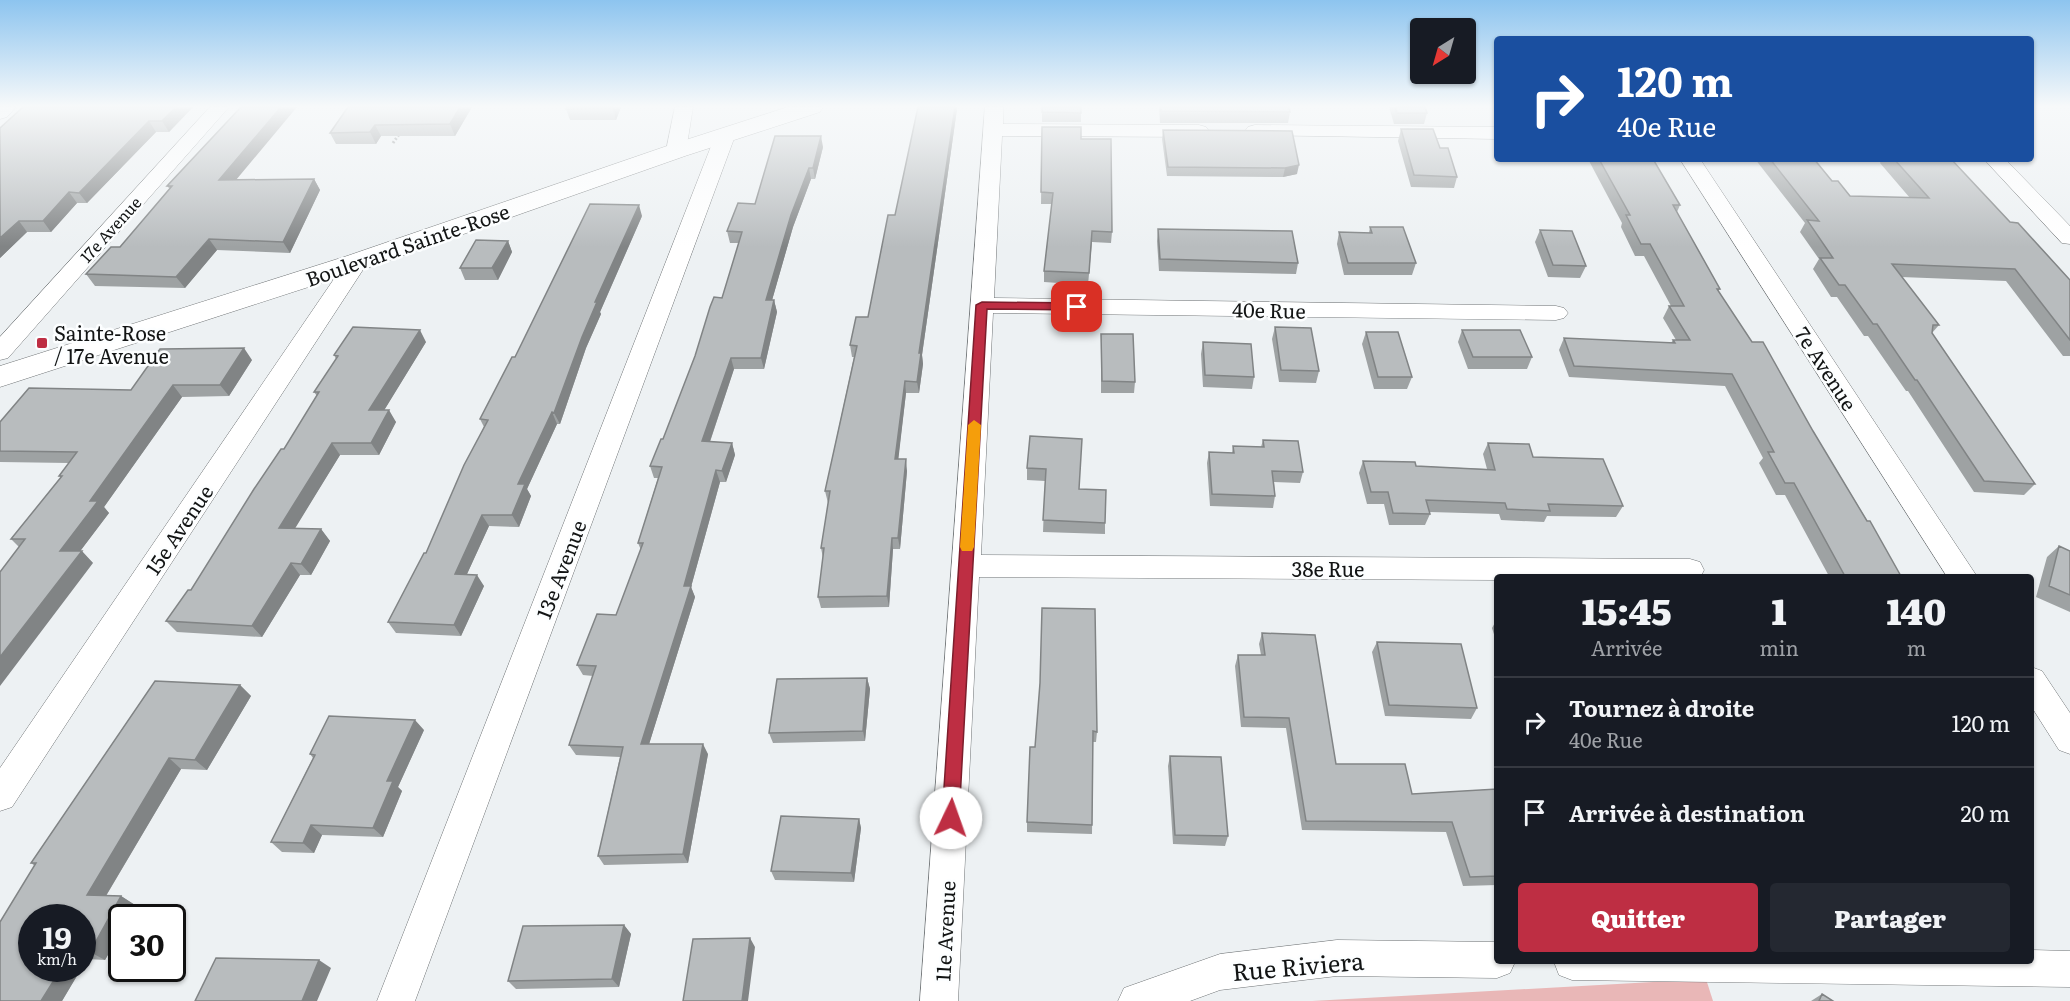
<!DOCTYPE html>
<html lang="fr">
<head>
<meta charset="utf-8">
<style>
  body { margin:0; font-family:Literata,serif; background:#242831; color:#f1f3f6; height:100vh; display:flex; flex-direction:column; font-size:22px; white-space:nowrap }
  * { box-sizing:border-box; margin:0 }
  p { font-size:20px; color:#9ea1a6 }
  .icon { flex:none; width:33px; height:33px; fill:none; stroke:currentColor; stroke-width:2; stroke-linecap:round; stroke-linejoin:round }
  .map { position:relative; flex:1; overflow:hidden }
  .side { position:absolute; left:1494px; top:574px; width:540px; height:390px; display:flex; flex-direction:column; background:#171b24; border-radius:6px; box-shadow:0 2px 4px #0004 }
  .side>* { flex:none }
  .guide { position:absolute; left:1494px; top:36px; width:540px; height:126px; border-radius:6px; box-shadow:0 2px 4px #0004; background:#1a4fa0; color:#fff; overflow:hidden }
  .needle { width:39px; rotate:217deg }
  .fabs { position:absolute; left:1410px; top:18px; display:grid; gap:12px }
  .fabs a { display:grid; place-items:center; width:66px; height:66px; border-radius:6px; background:#171b24; box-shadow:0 2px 4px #0004; font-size:30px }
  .speed { position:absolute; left:18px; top:904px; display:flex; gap:12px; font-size:30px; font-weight:700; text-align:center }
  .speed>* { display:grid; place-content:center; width:78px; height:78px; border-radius:50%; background:#171b24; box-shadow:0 2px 4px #0004; line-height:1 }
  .speed small { font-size:15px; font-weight:400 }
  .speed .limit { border:3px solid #111; border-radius:9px; background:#fff; color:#111 }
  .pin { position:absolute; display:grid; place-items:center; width:51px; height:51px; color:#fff; margin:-26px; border-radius:12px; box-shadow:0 3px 9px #0006 }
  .me { position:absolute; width:66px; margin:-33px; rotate:3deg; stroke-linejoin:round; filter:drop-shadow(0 0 4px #0008) }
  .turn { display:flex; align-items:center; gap:21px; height:126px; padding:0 24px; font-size:27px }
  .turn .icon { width:78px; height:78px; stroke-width:2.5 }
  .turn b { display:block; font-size:42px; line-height:51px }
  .eta { display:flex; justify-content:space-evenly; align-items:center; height:102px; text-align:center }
  .eta b { font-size:36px; font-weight:800; line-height:42px }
  .button { display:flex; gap:12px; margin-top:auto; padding:12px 24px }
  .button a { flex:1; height:69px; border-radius:6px; background:#be2e43; color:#fff; font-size:24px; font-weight:800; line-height:69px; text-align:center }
  .button a+a { background:#242831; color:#f1f3f6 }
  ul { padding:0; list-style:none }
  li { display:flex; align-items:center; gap:18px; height:90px; padding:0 24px; border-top:2px solid #363941 }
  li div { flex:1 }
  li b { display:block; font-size:22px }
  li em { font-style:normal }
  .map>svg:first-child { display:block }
  .green { fill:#e9b7b7 }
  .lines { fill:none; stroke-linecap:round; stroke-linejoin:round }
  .minor-casing { stroke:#707476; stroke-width:1 }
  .tertiary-casing { stroke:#707476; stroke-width:1 }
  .path { stroke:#7d8081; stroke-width:3; stroke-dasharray:2 2; stroke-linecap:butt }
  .minor { fill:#fff; fill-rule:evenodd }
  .tertiary { fill:#fff; fill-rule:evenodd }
  .wall { fill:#9ea2a3 }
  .shaded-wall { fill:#818485 }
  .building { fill:#b8bcbe; stroke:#818485; stroke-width:1.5 }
  .route { fill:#be2e43; stroke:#7c1e2c; stroke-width:1.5 }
  .slow { fill:#f59e0b }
  .poi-dot { fill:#be2e43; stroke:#fcfeff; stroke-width:2 }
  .labels { text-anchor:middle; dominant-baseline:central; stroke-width:5; stroke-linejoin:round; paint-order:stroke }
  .far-street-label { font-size:16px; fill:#121414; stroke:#fcfeff }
  .street-label { font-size:20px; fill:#121414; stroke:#fcfeff }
  .poi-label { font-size:20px; fill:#121414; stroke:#fcfeff; text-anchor:start }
  .near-street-label { font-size:24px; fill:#121414; stroke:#fcfeff }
</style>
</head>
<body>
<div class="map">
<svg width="2070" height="1001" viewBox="0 0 2070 1001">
  <rect width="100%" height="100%" fill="#edf1f3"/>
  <path class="green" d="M1706,979l7,22h-401z"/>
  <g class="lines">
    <defs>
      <path id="minor" d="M0,107h16l-9,10 -7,2z
        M210,107h19l-221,251 -8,2v-23z
        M675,107h18l-7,44 -3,4h-14l-3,-4z
        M985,107h18v17l196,1 7,2 3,4 -3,4 -7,2 -197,-1 -8,162 562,8 8,2 4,5 -4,5 -8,2 -563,-7 -12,242 709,4 10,3 4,8 -4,8h-203v2l-518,-3 -21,424h-38z
        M1255,125l242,2v12l-249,-4 -3,-4 3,-4z
        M725,130l7,2 3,4 -320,865h-38l338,-865 3,-4z
        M1680,159h20l278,419h-30z
        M1984,159h21l65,67v18l-8,-1z
        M357,255l8,2 3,5 -356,545 -12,4v-43l349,-511z
        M2031,667l11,4 28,42v41l-11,-4 -28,-44z
        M1337,940l160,2v20h18l-5,11 -13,5 -160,-2 -117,14 -30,11h-72l6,-13 96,-34z
        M2031,950l39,1v36l-498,-7 -13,-5 -5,-13h477z"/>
      <path id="tertiary" d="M788,107h35l-3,5 -135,44 -318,112 -367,119v-21l347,-110 320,-110z"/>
    </defs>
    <use href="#minor" class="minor-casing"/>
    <use href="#tertiary" class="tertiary-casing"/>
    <path class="path" d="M393,143l7,-10"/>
    <use href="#minor" class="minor"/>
    <use href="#tertiary" class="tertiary"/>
  </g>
  <path class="wall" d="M193,107l-24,25h-13l-69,71h-10l-26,29h-24l-27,26v-130z
    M472,107l-17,29h-74l-5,8h-40l-6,-11z
    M567,107h54l-5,13h-46l-4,-11z
    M918,107h39v2l-35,246 1,9 -4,29h-13l-8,66 9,12 -7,78h-7l-4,58 -68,1 -3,-11 5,-39 -2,-10 7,-45 -3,-12 29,-134h-2l-2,-12 18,-28 27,-102z
    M1042,107h39v15h-39z
    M1159,107h130l1,5 -2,11h-128z
    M1389,107h36l2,6 -3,11h-30z
    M1042,127l39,12 31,93 -1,11 -19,-1 -4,43 -44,-3v-11l8,-67h-11z
    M1401,129l39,19 17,29 -3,11 -43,-1 -13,-46z
    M1163,130l129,1 5,43 -14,3 -116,-1 -5,-37z
    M823,147l-8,32h-4l-18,48 -21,73h2l3,12 -13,57h-30l-24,73 22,1 3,12 -9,27h-6l-29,105 4,10 -46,147 59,10 -20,109 -84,2 -6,-9 22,-99 -44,-2 -7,-10 24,-69 -10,-1 -6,-10 39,-50 25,-65 -3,-7 20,-65h-4l-4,-12 13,-27 59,-141 17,-55h-9l-3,-12 28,-27z
    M1588,159h65l27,46 -3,7 43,77 -2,2 34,51 61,89 89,147h-72l-45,-83h-9l-17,-32 4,-5 -38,-72 -156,-9 -10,-27 5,-12 107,5 2,-3h3l-13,-22 6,-12h2l-27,-50h-9l-14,-29 1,-4z
    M1755,159h59l18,22 18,15 60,2 -30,-35 2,-4h69l59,63 60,58v76h-7l-57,-75 -105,-4 38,48 -7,8 103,151 -11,11 -50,-3 -66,-101h-2l-38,-55h-4l-27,-39h-6l-18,-28 6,-10 -19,-27 5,-9z
    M314,179l6,11 -30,63 -73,-3 -32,38 -90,-2 -9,-12 34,-27 50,-58 -3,-3 69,-6z
    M642,216l-42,96 1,2 -15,34 -26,76h-3l-30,65 4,7 -12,31 -30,-1 -22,48 17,12 -23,50 -65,-3 -8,-11 38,-69 58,-126 -4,-8 35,-62z
    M1370,227l46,36 -4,12h-68l-7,-31 2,-12 30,1z
    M1158,229l140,34 -2,11 -137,-3 -2,-30z
    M1540,230l46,36 -6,12 -32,-1 -13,-35z
    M508,241l4,11 -14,28h-33l-5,-12z
    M1275,327l44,44 -3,12 -37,-1 -7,-43z
    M1462,330l70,27 -5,12h-59l-10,-27z
    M1366,332l46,45 -5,12h-33l-12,-45z
    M1101,334l34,48 -1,11h-33z
    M426,342l-42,68 12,12 -17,33h-39l-46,74h27l9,12 -19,34h-11l-38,62 -85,-5 -11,-11 25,-31 93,-141 33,-53 -3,-4 22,-33 -2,-4z
    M1203,342l51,35 -2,12 -49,-2 -2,-33z
    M252,360l-23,36 -47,1 -78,110 5,6 -29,38 13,12 -74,-16 -8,-8 50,-62 -2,-1 10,-13 -69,-1v-40z
    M1030,436l49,53 26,34v11l-62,-2 2,-51 -18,-1v-12z
    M1263,440l40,32 -3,11 -26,-1 1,14 -2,12 -63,-2 -3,-43 2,-11 23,1 1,-7 28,1z
    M1488,443l45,14 90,49 -7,11 -69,-1 -3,6 -43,-2 -2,-6 -69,-2v2l-5,11h-36l-5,-21h-17l-8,-31 4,-12 53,5 71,3 -4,-15z
    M2059,546l11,5v61l-34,-15 11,-40z
    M1497,619v25l-5,-16z
    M1262,633l74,131 76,30 85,-5v96l-34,1 -17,-54 -144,-2 -16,-102 -45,-1 -6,-61 3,-11h23l-2,-11z
    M1377,642l100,66 -6,11 -86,-3 -13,-64z
    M867,678l3,11 -5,52 -92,2 -4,-10z
    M155,681l85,4 11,11 -44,74 -26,-1 -75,127h15l14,9 -7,13h-6v12l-17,30 -18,-1 -5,8v-49h-50v51h49l-19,32h-62v-79l35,-56 -4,-3z
    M1040,683l57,49 -1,10h-3l-1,92 -65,-2v-10l8,-75z
    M424,730l-26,57 4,4 -19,46 -61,-2 -8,18 -32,-1 -11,-10 42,-84 -3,-4z
    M1170,756l58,80 -3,10 -52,-2 -5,-78z
    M859,819l2,9 -7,54 -79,-2 -4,-9z
    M624,925l7,9 -12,53 -103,2 -8,-8z
    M1822,994l11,7h-22z"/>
  <path class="shaded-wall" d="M176,107h17l-24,25 -7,-11z
    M281,107h16l-71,85 -7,-12z
    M460,107h12l-17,29 -5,-12z
    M613,107h8l-5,13 -3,-12z
    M955,107h2v2l-35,246 1,9 -4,29 -2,-11 2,-29z
    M149,121l7,11 -69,71 -8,-10z
    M375,125l6,11 -5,8 -6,-12z
    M821,136l2,11 -8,32 -2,-11z
    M1299,165l-2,9 -14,3 2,-9z
    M809,168l2,11 -18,48 -24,84 -3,-11 25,-85z
    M314,179l6,11 -30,63 -7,-11z
    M69,192l8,11 -26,29 -8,-11z
    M639,205l3,11 -42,96 1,2 -15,34 -26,76 -6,-11 28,-76 13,-35z
    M19,221l8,11 -27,26v-20z
    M209,239l8,11 -32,38 -9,-11z
    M508,241l4,11 -14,28 -6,-12z
    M774,300l3,12 -13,57 -3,-11z
    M420,330l6,12 -49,80 -8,-12z
    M244,348l8,12 -23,36 -9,-11z
    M731,358l3,11 -28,84 -4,-12z
    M905,381l1,12 -9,78 -2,-12z
    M173,385l9,12 -78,110 5,6 -37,49 -12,-11 30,-50z
    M389,410l7,12 -17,33 -8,-12z
    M552,412l5,12 -30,65 4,7 -12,31 -7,-12 6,-31z
    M332,443l8,12 -52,85 -9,-12z
    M732,443l3,12 -9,27 -4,-11z
    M906,459l1,12 -7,78 -2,-11z
    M716,470l4,12 -29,105 4,10 -49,157 -5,-10z
    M482,515l7,11 -27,59 -7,-11z
    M321,529l9,12 -19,34 -10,-11z
    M892,538l1,11 -4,58 -2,-11z
    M82,551l11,12 -93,123v-29z
    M291,563l9,12 -38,62 -10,-11z
    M477,575l7,11 -23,50 -7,-11z
    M867,678l3,11 -5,52 -2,-10z
    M240,685l11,11 -44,74 -12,-10z
    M415,720l9,10 -26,57 4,4 -19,46 -10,-9 14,-47z
    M703,744l5,10 -20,109 -5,-9z
    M169,758l12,11 -80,135 -14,-9z
    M859,819l2,9 -7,54 -3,-9z
    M311,825l11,10 -8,18 -11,-10z
    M121,896l14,9 -7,13h-6v12l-17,30 -15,-8z
    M624,925l7,9 -12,53 -7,-8z
    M750,938l5,9 -7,54h-6z
    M82,957l5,2 -5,8z
    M319,960l12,8 -14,33h-15z
    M61,969h20l-19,32h-21z"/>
  <path class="building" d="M23,107h153l-14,14h-13l-70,72 -10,-1 -26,29h-24l-19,17v-110z
    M241,107h40l-62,73 95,-1 -31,63 -74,-3 -33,38 -90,-3 25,-27h9l52,-61h-5z
    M348,107h112l-10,17 -75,1 -5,7 -40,1z
    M567,107h46v1l-47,1z
    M918,107h37l-36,246h2l-4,29 -12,-1 -10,78h11l-8,79h-6l-5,58 -69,1 6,-49h-3l9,-57h-5l32,-145 -7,-1 6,-28h12l20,-102h7z
    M1042,107h39v6l-39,-1z
    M1161,107h128l1,5 -129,-1z
    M1395,107h30l2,6h-30z
    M1042,127h39v12h30l1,93 -20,-1 -3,42 -45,-2 9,-78 -12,-1z
    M1401,129h32l7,19h8l9,29 -43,-2z
    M1163,130l129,1 7,34 -14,3 -117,-1z
    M775,136h46l-8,32h-4l-18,47 -25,85h8l-13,58h-30l-29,83 30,2 -10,28 -6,-1 -32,116h7l-50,158h62l-20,110 -85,2 25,-109 -54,-2 27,-79 -19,-1 20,-51 19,1 27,-72h-5l24,-76 -12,-1 11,-27h2l32,-83 15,-49 4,-10 8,1 20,-66 -15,-1 11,-28 17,1z
    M1599,159h54l27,46h-7l47,84h-3l35,53h11l50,89 54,90h3l32,57h-56l-52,-95h-9l-17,-31h6l-42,-78 -158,-8 -10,-28 111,5 -2,-3h17l-21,-34h15l-34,-62h-9l-15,-29h4z
    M1770,159h44l18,22h6l12,15 79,2 -35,-39h57l59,63 8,1 52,57v60l-55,-71 -123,-5 47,61h-6l-1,8 103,151 -51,-3 -67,-101h-2l-38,-56h-4l-28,-39h-6l-19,-27h13l-26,-38 12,1z
    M590,204l49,1 -44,97h2l-15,35 -28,76 -2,-1 -34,72h7l-13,31h-30l-27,59 22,1 -23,50 -66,-3 36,-69h2l38,-88 24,-45 -8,-1 32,-62h3z
    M1370,227h33l13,36h-68l-9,-31 33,1z
    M1158,229l134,2 6,32 -138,-4z
    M1540,230l32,1 14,35 -33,-1z
    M476,240l32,1 -16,27h-32z
    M353,327l67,3 -51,80h20l-18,33h-39l-53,85 42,1 -20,35 -10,-1 -39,63 -86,-5 22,-31h3l63,-101 27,-40h3l35,-57h-5l24,-36 -4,-1z
    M1275,327l36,1 8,43 -38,-1z
    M1462,330h58l12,27h-59z
    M1366,332h32l14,45h-34z
    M1101,334h32l2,48 -33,-1z
    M1203,342l48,2 3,33 -49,-2z
    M244,348l-24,37h-47l-83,116h8l-38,50h22l-82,106v-85l25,-33h-14l51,-63h-3l18,-24 -77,-1v-29l29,-34 102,2 29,-41z
    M1030,436l52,3 -3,50 27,1 -1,33 -62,-3 3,-51 -19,-1z
    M1263,440l35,1 5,31 -31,-1 3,25 -63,-2 -3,-42 25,1 -1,-7 31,1z
    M1488,443l41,1 4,13 70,2 20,47 -75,-2 2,7 -43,-2 -2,-6 -79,-3 4,14 -37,-1 -5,-21h-17l-8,-31 52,1 1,4 79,4z
    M2059,546l11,5v44l-21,-9z
    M1042,608l53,1 2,123 -4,-1 -1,94 -65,-3 3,-75h5l5,-64z
    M1262,633l53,2 21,129h69l7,30 85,-5v87l-27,1 -18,-55 -146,-1 -17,-103 -45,-1 -6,-62h27z
    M1377,642l84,2 16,64 -88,-3z
    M867,678l-4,53 -94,2 8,-54z
    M155,681l85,4 -45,75 -26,-2 -82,137 34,1 -31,56 -8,-1v-33h-50v51h29l-20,32h-41v-79l36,-59h-5z
    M329,716l86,4 -28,61h6l-20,47 -62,-3 -8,18 -32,-1 44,-87 -5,-1z
    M1170,756l51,1 7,79 -53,-1z
    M781,816l78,3 -8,54 -80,-2z
    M624,925l-12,54 -104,2 15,-55z
    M750,938l-8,63h-59l10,-62z
    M216,958l103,2 -17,41h-107z
    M1822,994l11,7h-14z"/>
  <linearGradient id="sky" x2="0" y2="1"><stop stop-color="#8dc4ef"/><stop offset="0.43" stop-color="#f7f9fa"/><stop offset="1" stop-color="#f7f9fa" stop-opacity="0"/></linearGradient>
  <rect width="2070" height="247" fill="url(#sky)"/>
  <path class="route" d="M982,302l95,1 6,4 -6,3 -90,-1 -28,509 -2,5 -6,3 -6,-3 -3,-5 34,-513z"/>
  <path class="slow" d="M974,420l7,5 -7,122 -2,4h-10l-2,-4 8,-122z"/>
  <rect class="poi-dot" x="36" y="337" width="12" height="12" rx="3"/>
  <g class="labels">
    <g class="far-street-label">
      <text transform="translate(110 229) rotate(-48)">17e Avenue</text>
    </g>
    <g class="street-label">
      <text transform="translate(407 244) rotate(-19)">Boulevard Sainte-Rose</text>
      <text transform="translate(1269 309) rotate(1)">40e Rue</text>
      <text transform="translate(1827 368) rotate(57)">7e Avenue</text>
      <text transform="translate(178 529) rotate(-56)">15e Avenue</text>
      <text x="1328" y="568">38e Rue</text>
      <text transform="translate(560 569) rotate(-69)">13e Avenue</text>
      <text transform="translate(944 931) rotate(-87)">11e Avenue</text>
    </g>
    <g class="poi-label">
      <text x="54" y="332">Sainte-Rose<tspan x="54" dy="23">/ 17e Avenue</tspan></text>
    </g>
    <g class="near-street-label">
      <text transform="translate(1298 965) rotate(-5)">Rue Riviera</text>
    </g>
  </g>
</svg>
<div class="fabs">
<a><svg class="needle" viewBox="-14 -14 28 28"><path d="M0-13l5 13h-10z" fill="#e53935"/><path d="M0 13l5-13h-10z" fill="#9ea1a6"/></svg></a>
</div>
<div class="speed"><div>19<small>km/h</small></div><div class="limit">30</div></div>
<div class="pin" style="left:1077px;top:307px;background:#d93025"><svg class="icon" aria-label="arrive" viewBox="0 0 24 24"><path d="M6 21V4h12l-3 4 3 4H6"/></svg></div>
<svg class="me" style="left:951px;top:818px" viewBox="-20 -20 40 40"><circle r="19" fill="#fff"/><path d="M0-13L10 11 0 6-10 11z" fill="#be2e43"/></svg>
<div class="guide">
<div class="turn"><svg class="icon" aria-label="right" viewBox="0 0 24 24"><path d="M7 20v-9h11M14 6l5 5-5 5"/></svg><div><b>120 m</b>40e Rue</div></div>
</div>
<section class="side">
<div class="eta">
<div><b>15:45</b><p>Arrivée</p></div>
<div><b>1</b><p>min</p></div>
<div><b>140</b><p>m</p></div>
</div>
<ul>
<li><svg class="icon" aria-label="right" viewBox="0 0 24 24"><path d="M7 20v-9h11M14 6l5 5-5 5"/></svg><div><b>Tournez à droite</b><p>40e Rue</p></div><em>120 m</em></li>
<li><svg class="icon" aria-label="arrive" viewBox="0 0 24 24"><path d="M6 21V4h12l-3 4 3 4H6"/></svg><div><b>Arrivée à destination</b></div><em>20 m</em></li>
</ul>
<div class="button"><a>Quitter</a><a>Partager</a></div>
</section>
</div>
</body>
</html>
